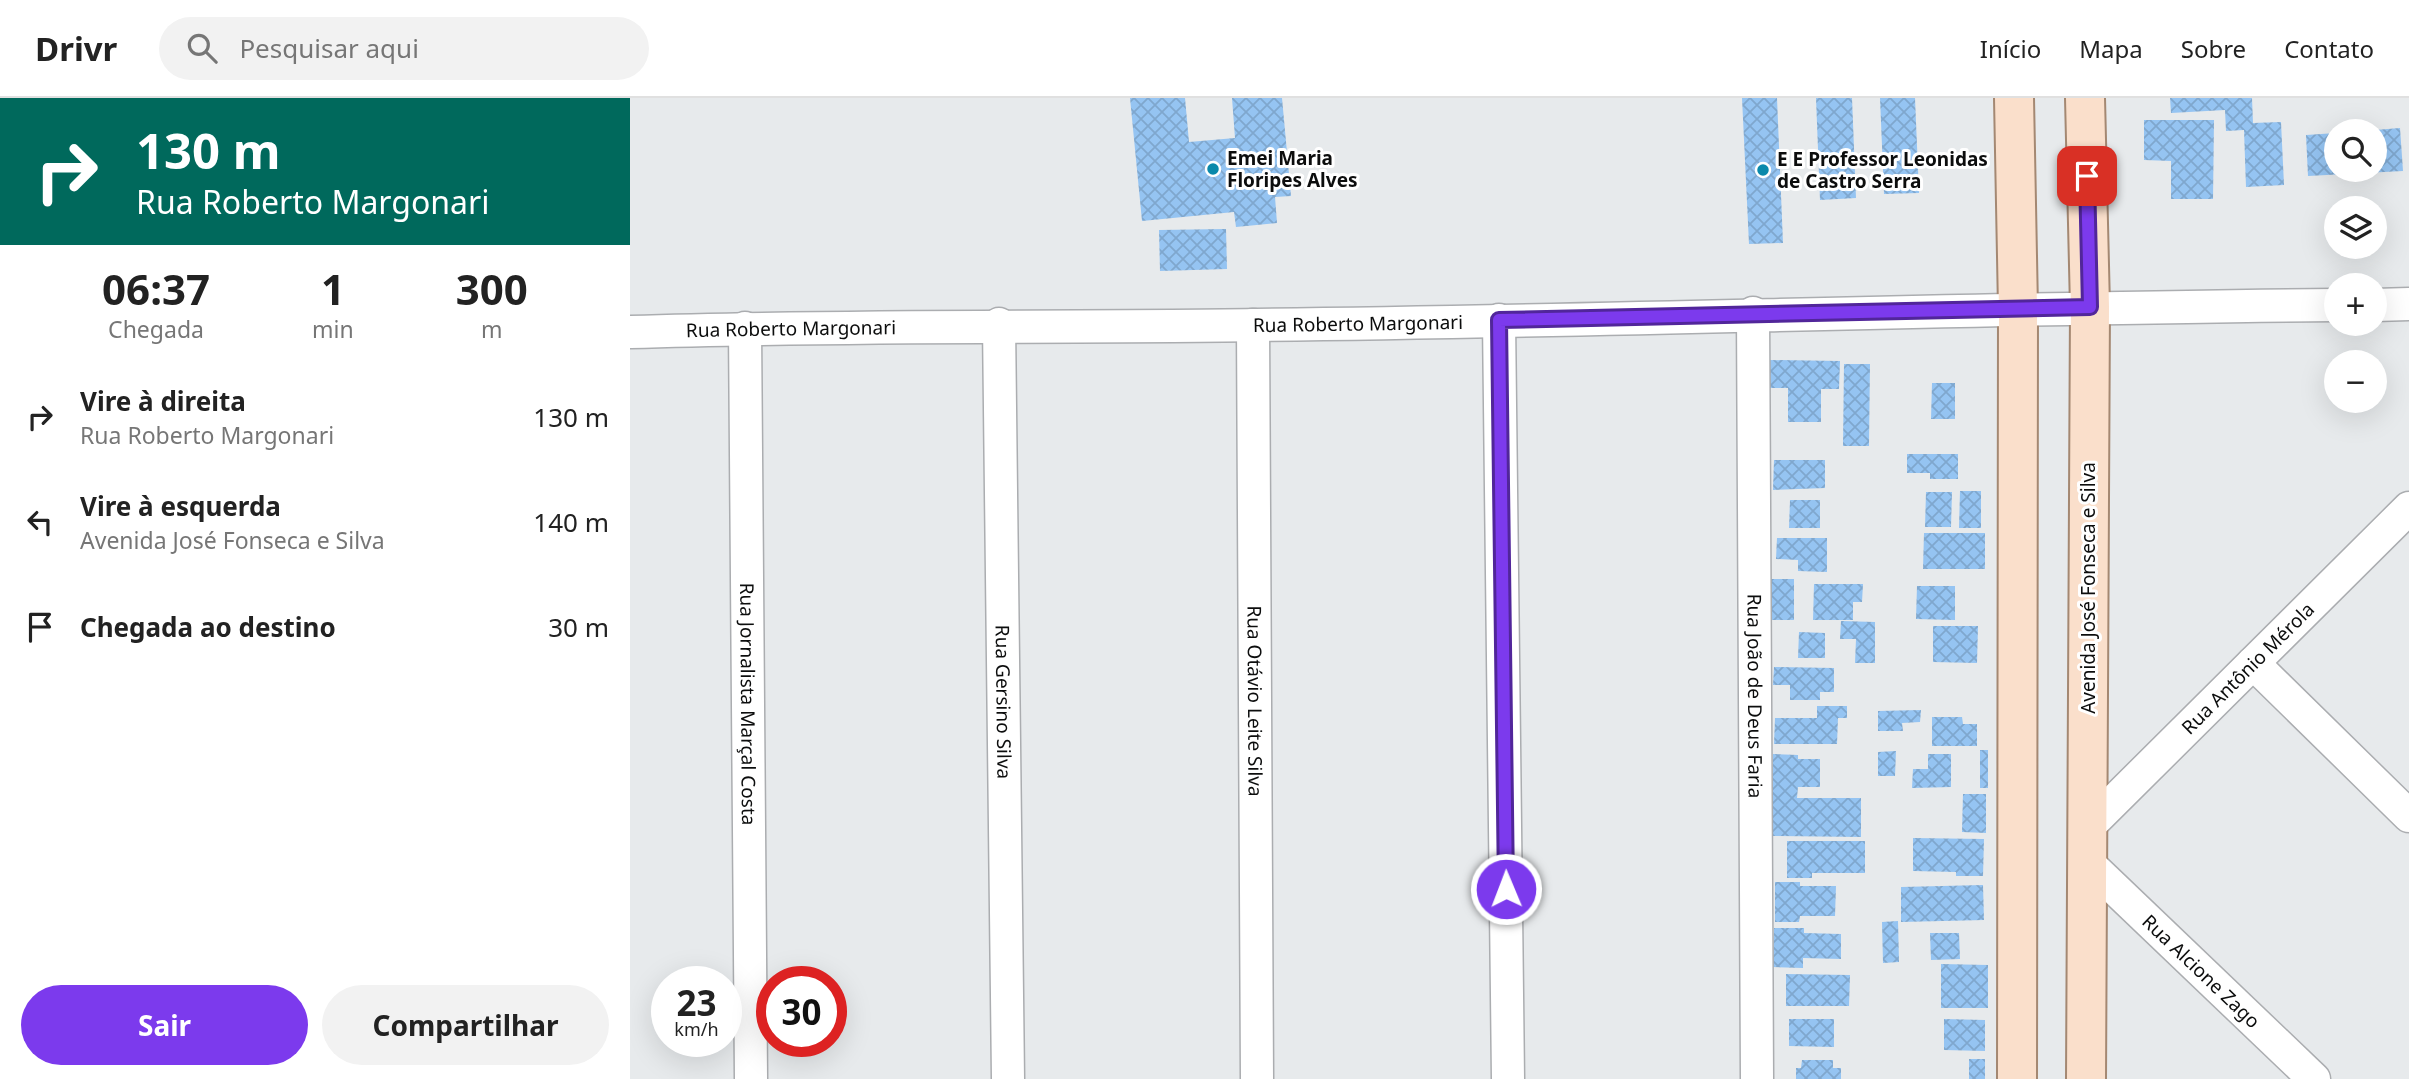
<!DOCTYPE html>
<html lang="pt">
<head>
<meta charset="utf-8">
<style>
  body { margin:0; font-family:"Noto Sans",sans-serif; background:#f2f2f2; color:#222; height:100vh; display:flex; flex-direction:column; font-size:26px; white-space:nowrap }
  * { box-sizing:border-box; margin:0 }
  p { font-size:23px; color:#767676 }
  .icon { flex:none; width:38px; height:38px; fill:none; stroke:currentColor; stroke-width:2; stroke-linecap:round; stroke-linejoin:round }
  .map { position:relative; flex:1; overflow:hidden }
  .details { display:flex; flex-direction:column; background:#fff; width:630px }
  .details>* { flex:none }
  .banner { background:#00695c; color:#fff; overflow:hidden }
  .fabs { position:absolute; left:1694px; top:21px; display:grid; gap:14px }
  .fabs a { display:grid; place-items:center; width:63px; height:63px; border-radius:50%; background:#fff; box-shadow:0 7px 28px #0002; font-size:35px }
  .speed { position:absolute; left:21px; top:868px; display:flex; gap:14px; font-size:35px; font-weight:700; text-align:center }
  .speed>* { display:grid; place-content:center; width:91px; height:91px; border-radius:50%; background:#fff; box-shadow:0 7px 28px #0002; line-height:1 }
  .speed small { font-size:18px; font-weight:400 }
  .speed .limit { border:10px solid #d22; background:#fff; color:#111 }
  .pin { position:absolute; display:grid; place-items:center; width:60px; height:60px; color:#fff; margin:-30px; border-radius:14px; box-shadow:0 4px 10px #0006 }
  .me { position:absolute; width:77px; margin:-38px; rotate:359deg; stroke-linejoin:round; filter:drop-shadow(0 0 5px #0008) }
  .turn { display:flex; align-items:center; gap:24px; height:147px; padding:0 21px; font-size:32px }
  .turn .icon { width:91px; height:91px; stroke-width:2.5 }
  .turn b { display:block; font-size:49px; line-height:60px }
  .eta { display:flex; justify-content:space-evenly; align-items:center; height:119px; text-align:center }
  .eta b { font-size:42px; font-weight:700; line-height:49px }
  .primary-button { display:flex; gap:14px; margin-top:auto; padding:14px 21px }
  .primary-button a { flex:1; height:80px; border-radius:42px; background:#7c3aed; color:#fff; font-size:28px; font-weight:700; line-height:80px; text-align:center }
  .primary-button a+a { background:#f2f2f2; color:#222 }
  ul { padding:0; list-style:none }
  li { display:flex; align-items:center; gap:21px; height:105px; padding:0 21px }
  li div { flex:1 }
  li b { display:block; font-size:26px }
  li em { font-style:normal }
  header { display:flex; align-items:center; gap:42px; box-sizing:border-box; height:98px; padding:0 35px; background:#fff; border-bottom:2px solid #e0e0e0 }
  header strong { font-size:33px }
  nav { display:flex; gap:38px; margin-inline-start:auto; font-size:24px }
  .search { width:490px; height:63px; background:#f2f2f2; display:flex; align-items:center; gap:18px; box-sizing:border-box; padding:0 24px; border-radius:38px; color:#767676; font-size:26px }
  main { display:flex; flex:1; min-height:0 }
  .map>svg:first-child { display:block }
  .building { fill:url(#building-cross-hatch) }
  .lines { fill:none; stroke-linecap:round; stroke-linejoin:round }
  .minor-casing { stroke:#abadb0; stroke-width:35 }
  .major-casing { stroke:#a48872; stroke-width:42 }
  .minor { stroke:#fff; stroke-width:32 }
  .major { stroke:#fadfcb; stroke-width:38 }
  .route-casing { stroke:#51269a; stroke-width:18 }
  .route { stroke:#7c3aed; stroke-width:12 }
  .poi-dot { fill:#0a89ab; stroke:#fff; stroke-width:2.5 }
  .labels { text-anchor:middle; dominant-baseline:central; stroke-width:6; stroke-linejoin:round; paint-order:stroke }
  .poi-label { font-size:19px; font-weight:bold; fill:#0c0d0d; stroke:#fff; text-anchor:start }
  .street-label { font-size:19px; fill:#0c0d0d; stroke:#fff }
</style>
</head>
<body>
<header>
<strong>Drivr</strong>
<div class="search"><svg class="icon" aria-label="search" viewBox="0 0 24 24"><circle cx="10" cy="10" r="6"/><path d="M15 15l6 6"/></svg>Pesquisar aqui</div>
<nav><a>Início</a><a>Mapa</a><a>Sobre</a><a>Contato</a></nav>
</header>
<main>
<section class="details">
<div class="banner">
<div class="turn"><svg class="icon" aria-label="right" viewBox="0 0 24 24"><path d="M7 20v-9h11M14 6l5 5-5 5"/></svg><div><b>130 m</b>Rua Roberto Margonari</div></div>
</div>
<div class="eta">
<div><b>06:37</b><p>Chegada</p></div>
<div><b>1</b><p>min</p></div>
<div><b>300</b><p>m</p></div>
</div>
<ul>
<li><svg class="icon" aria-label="right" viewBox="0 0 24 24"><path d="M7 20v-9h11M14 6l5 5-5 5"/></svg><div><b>Vire à direita</b><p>Rua Roberto Margonari</p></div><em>130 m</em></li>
<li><svg class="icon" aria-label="left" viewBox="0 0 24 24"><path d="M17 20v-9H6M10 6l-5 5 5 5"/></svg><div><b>Vire à esquerda</b><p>Avenida José Fonseca e Silva</p></div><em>140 m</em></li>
<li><svg class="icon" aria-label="arrive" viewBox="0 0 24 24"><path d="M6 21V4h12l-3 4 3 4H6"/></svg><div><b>Chegada ao destino</b></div><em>30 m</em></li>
</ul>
<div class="primary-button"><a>Sair</a><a>Compartilhar</a></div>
</section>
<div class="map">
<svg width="1779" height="981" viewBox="0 0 1779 981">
  <defs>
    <pattern id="building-cross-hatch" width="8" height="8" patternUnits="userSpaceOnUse" patternTransform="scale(1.75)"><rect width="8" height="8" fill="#95c4f2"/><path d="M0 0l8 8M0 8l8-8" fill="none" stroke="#7fa7ce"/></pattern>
  </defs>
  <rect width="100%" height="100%" fill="#e7eaec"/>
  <path class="building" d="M500,0h55l4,44 46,-4 -3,-40h50l9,98 -16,1 2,26 -41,4 -2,-15 -92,9z
    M1112,0h35l6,145 -34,1z
    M1186,0h36l4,100 -36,2z
    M1250,0h35l4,95 -35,1z
    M1540,0h82l1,25 28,-1 3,63 -38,2 -2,-57 -18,1 -1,-21 -54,3z
    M1514,22h70l-1,79h-42v-38l-27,-1z
    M1770,30l3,43 -95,5 -2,-41 30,-2v37h39v-40z
    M596,131l1,40 -67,2 -1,-41z
    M1140,262l70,1 -1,28h-18v33h-33v-34h-18z
    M1214,266h26l-1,82h-26z
    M1302,285h23v36h-24z
    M1277,356h51v25h-28v-6h-23z
    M1144,362h51v28l-52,2z
    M1330,393h21v37h-22z
    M1296,394h26l-1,35h-26z
    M1160,402h30v28h-31z
    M1294,435h61v36h-62z
    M1147,440h50v34l-29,-1v-11l-22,-1z
    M1141,481h23v41h-23z
    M1184,486h49l-1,18h-9v18h-40z
    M1287,488h38v34l-39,-1z
    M1211,523l34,1v41h-20l1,-24h-16z
    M1303,528h45l-1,37 -44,-1z
    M1169,534l26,1v25h-27z
    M1144,569l60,1v24h-14v8h-30v-15h-17z
    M1187,608h30v12h-9l-1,26h-63l1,-26h42z
    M1291,612l-1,12 -18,1 1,8h-25v-20z
    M1302,619h30l1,7h14v22h-45z
    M1350,652h8v38h-8z
    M1266,653l-1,25h-17v-24z
    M1143,656l25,1v4h22v28h-22l-1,11h64v39l-89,-1z
    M1298,656h23v33l-39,1 1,-19h15z
    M1333,696h23v39l-24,-1z
    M1283,740l71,1 -1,37h-27v-4l-43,-1z
    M1157,743h78v32h-53v5h-25z
    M1145,784h25v4h36l-1,30h-35l-1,6h-24z
    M1353,787l1,35 -83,2v-35z
    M1268,823l1,41 -16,1 -1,-41z
    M1144,830h30v5l37,1v25l-38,-1v10l-30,-1z
    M1300,835h29l1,26 -29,1z
    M1311,866l47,1v43h-47z
    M1156,876l64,1 -1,31h-63z
    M1159,921h45v28l-45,-1z
    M1314,921l41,1v31l-41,-1z
    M1339,961h16v20h-16z
    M1172,962h31v8h8v11h-45v-11h5z"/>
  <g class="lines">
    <defs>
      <g id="minor">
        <path d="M1745,207l34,-1"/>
        <path id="s1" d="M1123,215l4,766"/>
        <path d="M869,222l9,759"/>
        <path id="s2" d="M369,226l9,755"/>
        <path id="s3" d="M623,227l4,754"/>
        <path id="s4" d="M115,230l6,751"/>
        <path id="s5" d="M0,234c209,-7 417,-4 626,-7 360,-4 720,-17 1080,-20"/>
        <path d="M1623,565l156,153"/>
        <path id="s6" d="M1456,731l323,-321"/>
        <path id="s7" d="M1457,764l227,217"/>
      </g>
      <path id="major" d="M1384,0l4,211 -1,770
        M1455,0l5,209 -4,772"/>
    </defs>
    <use href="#minor" class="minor-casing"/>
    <use href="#major" class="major-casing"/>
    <use href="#minor" class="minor"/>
    <use href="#major" class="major"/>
  </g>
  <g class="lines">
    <defs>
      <path id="route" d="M876,791l-7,-569 591,-13 -3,-131"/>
    </defs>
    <use href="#route" class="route-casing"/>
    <use href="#route" class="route"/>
  </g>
  <g class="poi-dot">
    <circle cx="583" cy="71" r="7"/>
    <circle cx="1133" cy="72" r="7"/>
  </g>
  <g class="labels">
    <g class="poi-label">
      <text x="597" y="60">Emei Maria<tspan x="597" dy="22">Floripes Alves</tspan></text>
      <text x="1147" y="61">E E Professor Leonidas<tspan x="1147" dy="22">de Castro Serra</tspan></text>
    </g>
    <g class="street-label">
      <text stroke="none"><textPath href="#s5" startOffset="728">Rua Roberto Margonari</textPath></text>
      <text stroke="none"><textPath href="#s5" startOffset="161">Rua Roberto Margonari</textPath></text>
      <text transform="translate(1458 490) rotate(-90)">Avenida José Fonseca e Silva</text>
      <text stroke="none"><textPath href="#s6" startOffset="228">Rua Antônio Mérola</textPath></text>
      <text stroke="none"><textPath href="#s1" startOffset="383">Rua João de Deus Faria</textPath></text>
      <text stroke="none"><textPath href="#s2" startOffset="378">Rua Gersino Silva</textPath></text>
      <text stroke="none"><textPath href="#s3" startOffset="376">Rua Otávio Leite Silva</textPath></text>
      <text stroke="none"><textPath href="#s4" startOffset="376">Rua Jornalista Marçal Costa</textPath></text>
      <text stroke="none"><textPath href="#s7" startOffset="158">Rua Alcione Zago</textPath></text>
    </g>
  </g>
</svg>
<div class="fabs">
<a><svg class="icon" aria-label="search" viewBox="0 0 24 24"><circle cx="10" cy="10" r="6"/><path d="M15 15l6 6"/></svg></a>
<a><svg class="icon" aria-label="layers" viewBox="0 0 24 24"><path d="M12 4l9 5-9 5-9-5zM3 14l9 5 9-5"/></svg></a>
<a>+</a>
<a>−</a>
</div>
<div class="speed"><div>23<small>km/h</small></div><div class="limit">30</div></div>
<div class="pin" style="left:1457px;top:78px;background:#d93025"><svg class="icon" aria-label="arrive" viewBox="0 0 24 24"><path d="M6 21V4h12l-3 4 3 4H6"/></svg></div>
<svg class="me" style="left:876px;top:791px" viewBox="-20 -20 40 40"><circle r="17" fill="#7c3aed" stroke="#fff" stroke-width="3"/><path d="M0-11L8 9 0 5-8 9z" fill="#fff"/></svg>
</div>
</main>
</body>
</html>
